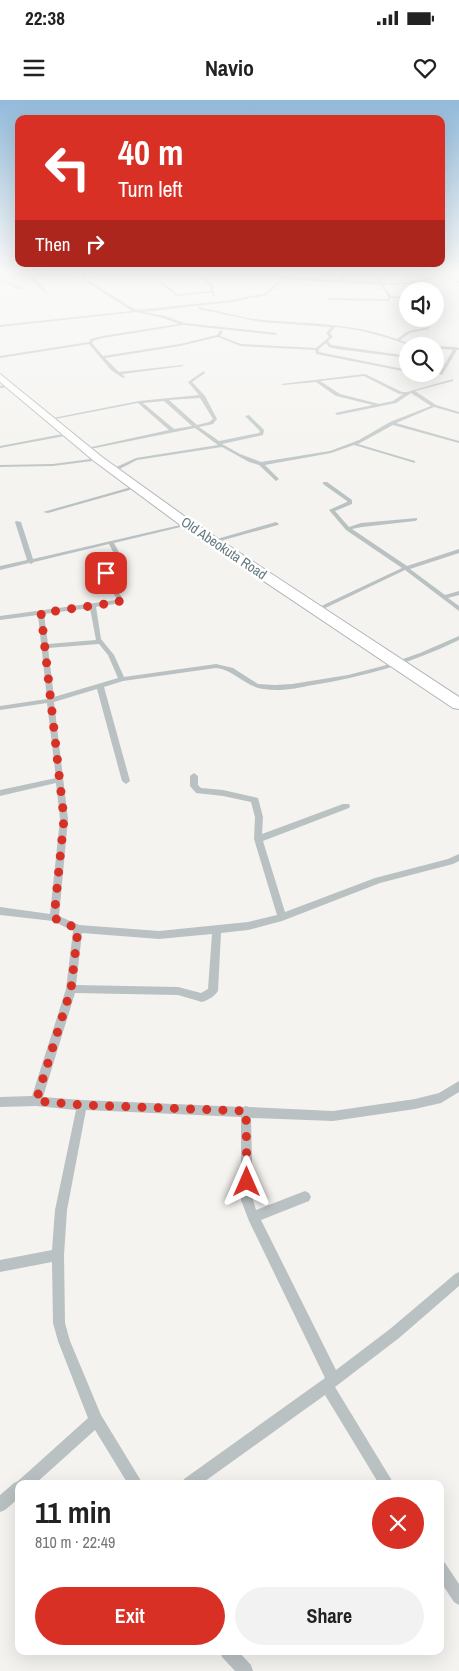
<!DOCTYPE html>
<html lang="en">
<head>
<meta charset="utf-8">
<style>
  body { margin:0; font-family:"Archivo Narrow",sans-serif; background:#f2f2f2; color:#222; height:100vh; display:flex; flex-direction:column; font-size:19px; white-space:nowrap }
  * { box-sizing:border-box; margin:0 }
  p { font-size:16px; color:#767676 }
  .icon { flex:none; width:28px; height:28px; fill:none; stroke:currentColor; stroke-width:2; stroke-linecap:round; stroke-linejoin:round }
  .map { position:relative; flex:1; overflow:hidden }
  .details { position:absolute; left:15px; top:1380px; width:429px; height:175px; display:flex; flex-direction:column; background:#fff; border-radius:10px; box-shadow:0 5px 20px #0002 }
  .details>* { flex:none }
  .guide { position:absolute; left:15px; top:15px; width:430px; height:152px; border-radius:10px; box-shadow:0 5px 20px #0002; background:#d93025; color:#fff; overflow:hidden }
  .fabs { position:absolute; left:399px; top:182px; display:grid; gap:10px }
  .fabs a { display:grid; place-items:center; width:45px; height:45px; border-radius:50%; background:#fff; box-shadow:0 5px 20px #0002; font-size:25px }
  .pin { position:absolute; display:grid; place-items:center; width:42px; height:42px; color:#fff; margin:-21px; border-radius:10px; box-shadow:0 2px 8px #0006 }
  .me { position:absolute; width:55px; margin:-28px; rotate:0deg; stroke-linejoin:round; filter:drop-shadow(0 0 4px #0008) }
  .turn { display:flex; align-items:center; gap:18px; height:105px; padding:0 20px; font-size:22px }
  .turn .icon { width:65px; height:65px; stroke-width:2.5 }
  .turn b { display:block; font-size:35px; line-height:42px }
  .then { display:flex; align-items:center; height:48px; padding:0 20px; background:#0003; gap:10px; font-size:19px }
  .round { display:grid; place-items:center; flex:none; width:52px; height:52px; border-radius:26px; background:#f2f2f2 }
  .summary { display:flex; align-items:center; justify-content:space-between; height:85px; padding:0 20px }
  h1 { font-size:30px; font-weight:800; line-height:38px }
  .button { display:flex; gap:10px; margin-top:auto; padding:10px 20px }
  .button a { flex:1; height:58px; border-radius:30px; background:#d93025; color:#fff; font-size:20px; font-weight:800; line-height:58px; text-align:center }
  .button a+a { background:#f2f2f2; color:#222 }
  .status { display:flex; justify-content:space-between; align-items:center; height:35px; padding:0 25px; background:#fff; direction:ltr }
  .status svg { height:14px; fill:currentColor }
  header { display:flex; justify-content:space-between; align-items:center; height:65px; padding:0 20px; background:#fff; font-size:22px; font-weight:800 }
  .map>svg:first-child { display:block }
  .lines { fill:none; stroke-linecap:round; stroke-linejoin:round }
  .highway-casing { stroke:#b0b5b7; stroke-width:2 }
  .minor { fill:#bac1c2; fill-rule:evenodd }
  .highway { fill:#fff; fill-rule:evenodd }
  .route { stroke:#d93025; stroke-width:9; stroke-dasharray:0 16.2 }
  .labels { text-anchor:middle; dominant-baseline:central; stroke-width:5; stroke-linejoin:round; paint-order:stroke }
  .far-street-label { font-size:14px; fill:#647a80; stroke:#fff }
</style>
</head>
<body>
<div class="status"><b>22:38</b><svg viewBox="0 0 49 12"><path d="M0 12V9h3v3zM5 12V6h3v6zM10 12V3h3v9zM15 12V0h3v12zM26 1h20v11H26zM47 4h2v5h-2z"/></svg></div>
<header><svg class="icon" aria-label="menu" viewBox="0 0 24 24"><path d="M4 6h16M4 12h16M4 18h16"/></svg>Navio<svg class="icon" aria-label="heart" viewBox="0 0 24 24"><path d="M12 20l-8-8c-3-5 5-10 8-4 3-6 11-1 8 4z"/></svg></header>
<div class="map">
<svg width="459" height="1571" viewBox="0 0 459 1571">
  <rect width="100%" height="100%" fill="#f4f3f0"/>
  <g class="lines">
    <defs>
      <path id="highway" d="M0,274l102,83 89,64 268,176v12l-6,-1 -270,-181 -89,-66 -94,-79z"/>
    </defs>
    <use href="#highway" class="highway-casing"/>
    <path class="minor" d="M30,170h5l-8,2 3,2 98,-4 -1,1 -42,2 1,6 50,31 96,-10 34,-7 17,-16 56,3 11,-10h3l-10,10 32,2 13,-12h3l-12,12 20,1 21,-3 35,-10 -13,5 17,6v2l-20,-7 -19,6 -21,3 -15,-1 7,12 17,1v2l-17,-1 -2,3 -61,-1 -1,-2 61,1v-2l-8,-13 -41,-1 -55,-4 -17,16 -35,7 -89,10 22,4 19,7 92,10 1,2 -94,-10 -80,13 -10,3 -1,2 11,13 77,-12 37,-9 4,-5 2,1 -3,5 21,8 75,4 13,-11 -3,-4 5,-6 -70,-5 -63,-13 1,-2c21,4 43,11 64,13 46,4 90,3 134,19l11,-8 21,-4v2l-19,4 -10,7 16,6h-5c-25,-9 -50,-17 -76,-19l-5,6 3,4 -5,4 3,4 77,11v2l-71,-9 -8,-2 -3,-4 -7,6v3l89,18v2l-87,-17 -5,-1 -1,-4 -75,-4 -22,-9 -38,9 -75,12 14,14 63,-7 2,1 -62,8 3,3 -2,1 -12,-8 -22,-26 -89,14v-2l89,-14 2,-3 11,-3 77,-12 -16,-6 -27,-6 -136,15v-2l132,-14 -49,-31 -2,-7 -49,3 14,15 -1,2 -19,-19 1,-2 -27,5v-2z
      M194,170h3l16,15 2,11h-2l-1,-3 -36,3 -17,-14 3,-1 15,13 34,-3 -2,-6z
      M0,178l21,10 1,1 -3,1 -19,-10z
      M434,246l22,1 3,1v2h-2l-15,25 -3,-1 14,-24 -18,-2z
      M204,271l1,2 -13,9 13,14 12,23 -4,5 -14,3 20,14 40,-8 1,-2 -15,-15 4,-1 15,15 -1,5 -41,9 18,10 21,8 69,-11 29,-11 31,-18 41,-16 -20,-13 -15,10 -59,12 -2,-2 38,-8 -37,-9 -20,-14 -33,3 -2,-1 84,-10 37,18h5l46,-13v2l-38,10 21,14 23,7v2l-25,-7 -38,16 63,18v2l-66,-18 -35,19 57,17v2l-61,-18 -23,8 -66,12 14,14 -3,2 -17,-16 -10,-3 -27,-15 -85,13 -23,12 -3,-2 1,-1 24,-11 82,-13 -23,-17 -110,22v-2h2l82,-18 -31,-27 -88,17 -2,-1 91,-18 60,-6 -11,-13zM364,276l35,18h4l-10,7 -14,3 -39,-10 -20,-13zM200,298l13,21 -4,3 -12,3 -28,-25zM164,301l28,25 -18,3 -31,-26z
      M8,285l2,2 -10,1v-2z
      M68,333l2,1v1l-70,13v-2z
      M98,358h2v2l-47,6 -53,1v-2l53,-1z
      M323,382h4l25,18v4l-17,7 14,16 12,-4 56,-5v2l-2,1 -53,6 -10,2 55,37 52,-17v4l-49,16 35,26 14,-4v4l-11,3 11,8v5l-54,-41 -86,41h-4v-2l87,-41 -56,-38 -17,-20 18,-8v-1l-24,-17z
      M135,386l5,1 -92,26 -5,-1z
      M16,421l5,1 12,37 156,-36v2l-75,18 9,17 -13,13v6l13,20 -2,4 -25,4 5,32 13,16 10,22 92,-13 17,4 25,16 17,1 17,-1 56,-9 35,-9 37,-13 39,-17v4c-47,23 -95,37 -146,45 -15,3 -33,7 -49,4 -19,-2 -29,-19 -48,-21l-93,13 -19,6 26,94 -4,3 -4,-3 -25,-92 -43,13 14,117 -9,97 20,9 80,6 89,-9 29,-7 -23,-76 1,-22 -4,-15 -28,-6 -27,-3 -6,-7v-10l4,-3 4,3v9l3,3 22,2 35,8 5,19 -1,17 81,-30h6l1,2 -1,2 -86,33 22,71 90,-34 73,-19 11,-5v7l-6,3 -73,19 -98,38 -34,9 -27,3 -3,58c-3,5 -10,9 -16,11l-24,-7 -103,-2 -32,104 39,3 161,7 3,-1 3,1 84,4 82,-12 24,-6 20,-12v11l-18,11 -26,6 -82,12 -82,-3 2,82 3,10 49,-19 4,2 2,4 -2,4 -48,19 75,150 54,-41 65,-55 4,-2v14l-60,52 -64,49 59,97h-15l-54,-89 -124,89h-19l2,-5 141,-101 -76,-157 -8,-21v-83l-155,-7 -19,100 -3,45 1,68 5,18 31,74 42,69h-15l-33,-54 -60,54h-16v14l-14,12 -5,2v-17l14,-12 4,-2 70,-63 -30,-77 -5,-18 -1,-61 -52,10v-12l52,-10 3,-40 21,-100 -40,-4 -36,1v-10l32,-1 34,-107 7,-58 -20,-10 -53,-6v-8l50,7 10,-95 -4,-36 -56,13v-6l56,-12 -9,-75 -47,7v-4l47,-7 -9,-84 -38,5v-4l116,-16 1,-1 -13,-20v-6l13,-13 -8,-16 -75,18 -3,2 -2,-1 -29,7v-4l27,-6 -12,-38zM90,508l6,32 -48,4 -4,-30zM99,544l9,11 10,23 -64,19 -6,-49zM82,833l77,6 53,-5 -4,55 -7,4 -23,-6 -102,-2z
      M276,422l3,2 -1,1 -65,18 -3,-2z
      M440,1461l5,2 14,21v21l-5,-3 -14,-21z
      M220,1551h18l13,14 2,6h-18l-13,-14z"/>
    <use href="#highway" class="highway"/>
  </g>
  <linearGradient id="sky" x2="0" y2="1"><stop stop-color="#92bada"/><stop offset="0.44" stop-color="#fafaf8"/><stop offset="1" stop-color="#fafaf8" stop-opacity="0"/></linearGradient>
  <rect width="459" height="390" fill="url(#sky)"/>
  <g class="lines">
    <path class="route" d="M106,473l1,6 13,20 -1,3 -78,11 23,206 -10,99 24,11 -7,60 -35,112 46,4 164,6 1,71"/>
  </g>
  <g class="labels">
    <g class="far-street-label">
      <text transform="translate(224 448) rotate(34)">Old Abeokuta Road</text>
    </g>
  </g>
</svg>
<div class="fabs">
<a><svg class="icon" aria-label="sound" viewBox="0 0 24 24"><path d="M4 9h4l5-4v14l-5-4H4zM17 9q2 3 0 6"/></svg></a>
<a><svg class="icon" aria-label="search" viewBox="0 0 24 24"><circle cx="10" cy="10" r="6"/><path d="M15 15l6 6"/></svg></a>
</div>
<div class="pin" style="left:106px;top:473px;background:#d93025"><svg class="icon" aria-label="arrive" viewBox="0 0 24 24"><path d="M6 21V4h12l-3 4 3 4H6"/></svg></div>
<svg class="me" style="left:247px;top:1082px" viewBox="-20 -20 40 40"><path d="M0-17L14 15 0 8-14 15z" fill="#d93025" stroke="#fff" stroke-width="4"/></svg>
<div class="guide">
<div class="turn"><svg class="icon" aria-label="left" viewBox="0 0 24 24"><path d="M17 20v-9H6M10 6l-5 5 5 5"/></svg><div><b>40 m</b>Turn left</div></div>
<div class="then">Then<svg class="icon" aria-label="right" viewBox="0 0 24 24"><path d="M7 20v-9h11M14 6l5 5-5 5"/></svg></div>
</div>
<section class="details">
<div class="summary"><div><h1>11 min</h1><p>810 m · 22:49</p></div><a class="round" style="background:#d93025;color:#fff"><svg class="icon" aria-label="close" viewBox="0 0 24 24"><path d="M6 6l12 12M18 6L6 18"/></svg></a></div>
<div class="button"><a>Exit</a><a>Share</a></div>
</section>
</div>
</body>
</html>
